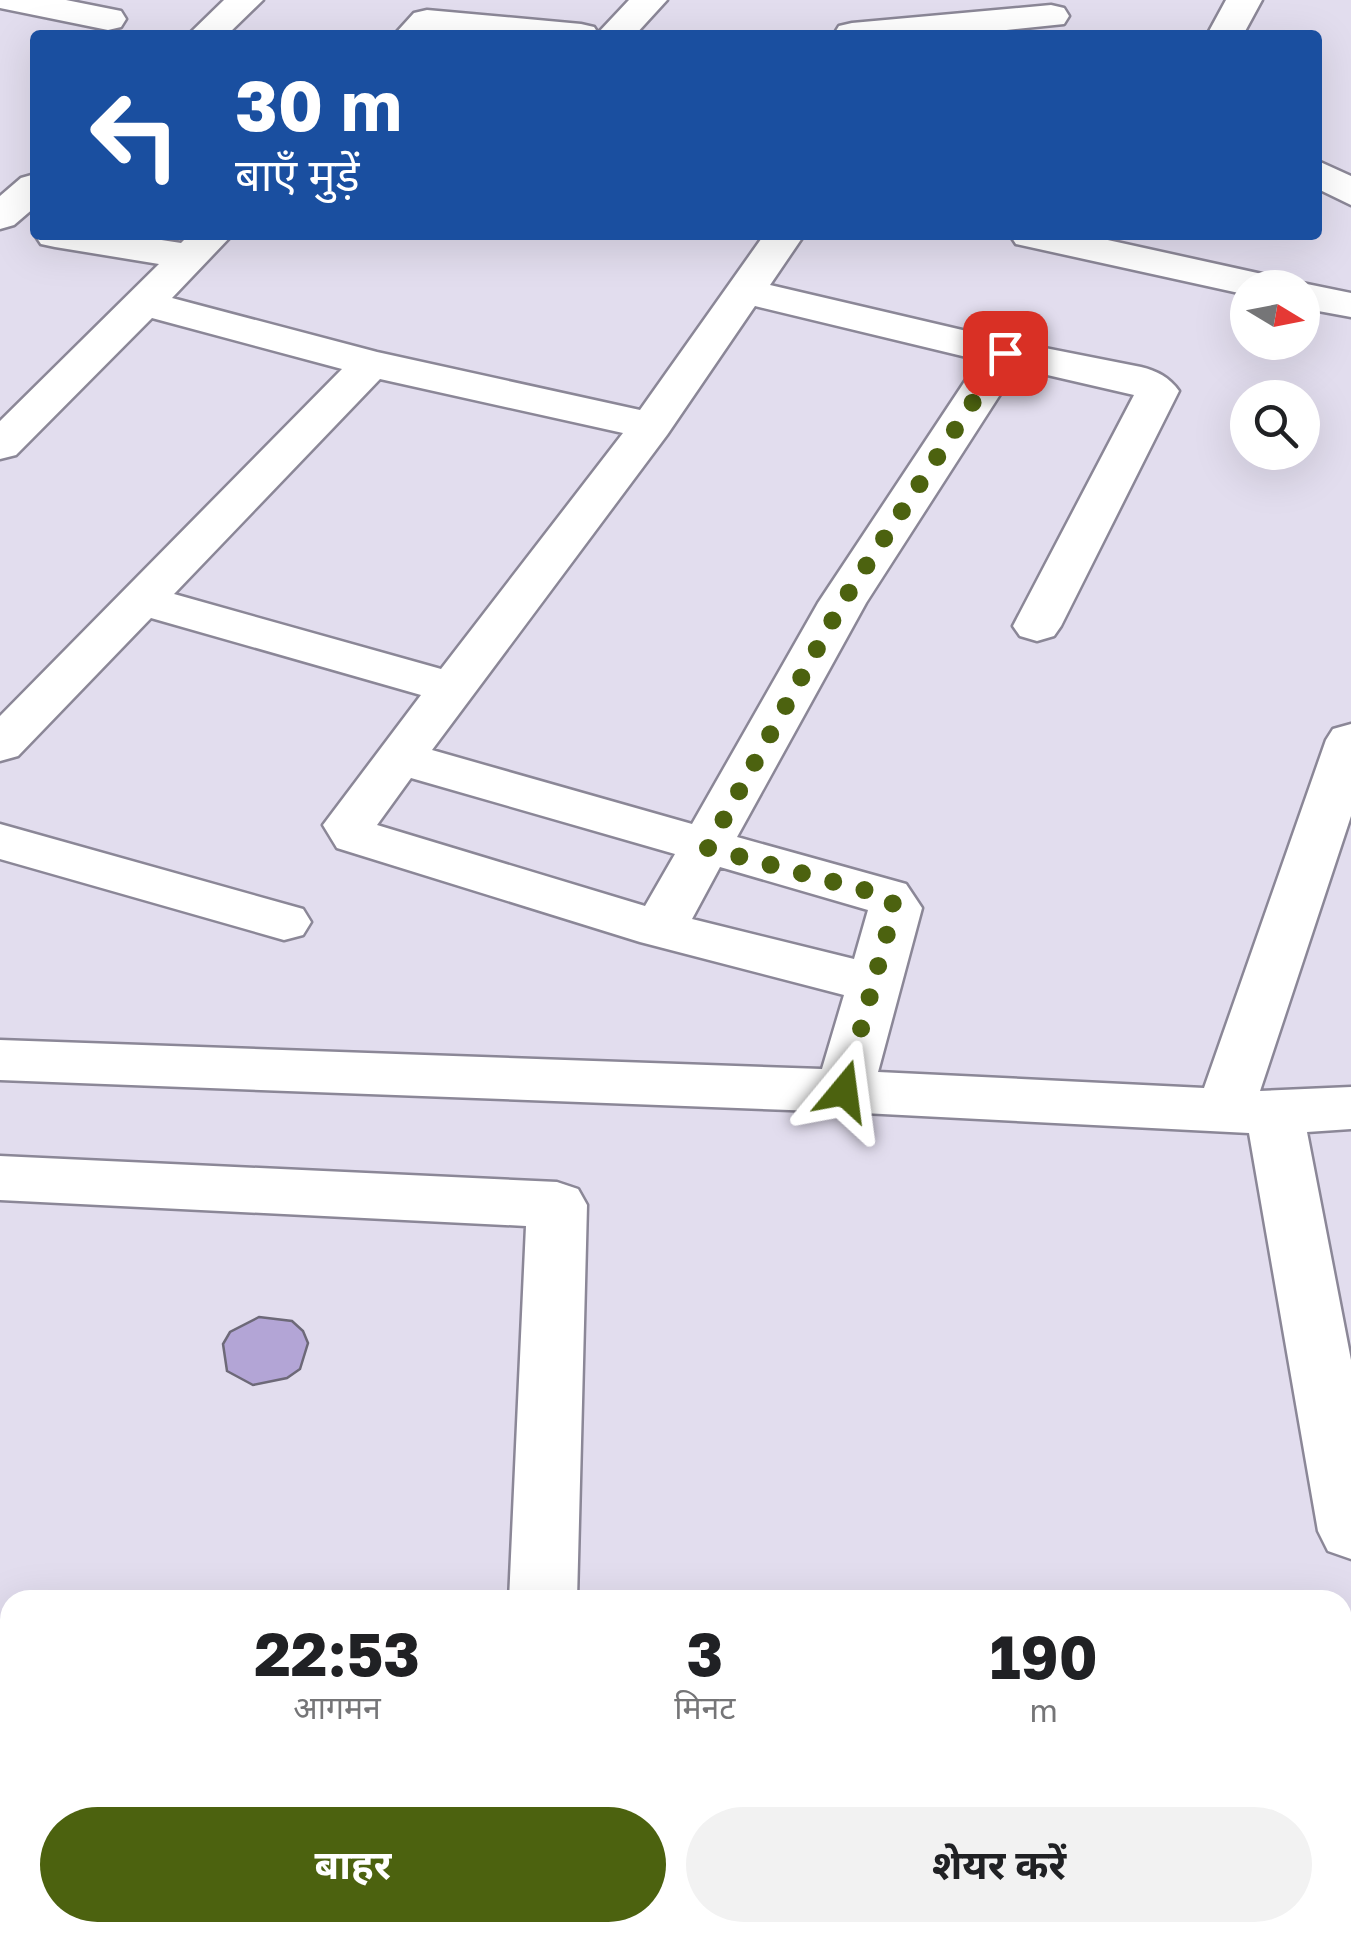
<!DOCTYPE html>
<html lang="hi">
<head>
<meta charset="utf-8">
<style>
  body { margin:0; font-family:"Golos Text","Noto Sans Devanagari",sans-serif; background:#f2f2f2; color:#202124; height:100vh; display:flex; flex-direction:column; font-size:38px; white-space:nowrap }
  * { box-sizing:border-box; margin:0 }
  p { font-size:32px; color:#757577 }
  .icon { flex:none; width:55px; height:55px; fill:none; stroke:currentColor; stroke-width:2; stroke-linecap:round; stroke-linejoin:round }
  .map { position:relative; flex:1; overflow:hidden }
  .drawer { position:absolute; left:0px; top:1590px; width:1352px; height:352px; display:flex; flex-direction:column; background:#fff; border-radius:30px 30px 0 0; box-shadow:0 10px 40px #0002 }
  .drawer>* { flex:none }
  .guide { position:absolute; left:30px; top:30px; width:1292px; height:210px; border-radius:10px; box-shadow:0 10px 40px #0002; background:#1a4fa0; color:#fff; overflow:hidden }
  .needle { width:65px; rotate:100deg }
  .tools { position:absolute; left:1230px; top:270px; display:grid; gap:20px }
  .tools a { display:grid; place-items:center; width:90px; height:90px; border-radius:50%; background:#fff; box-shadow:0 10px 40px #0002; font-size:50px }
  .pin { position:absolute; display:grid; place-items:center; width:85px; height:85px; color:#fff; margin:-42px; border-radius:20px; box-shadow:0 5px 15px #0006 }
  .me { position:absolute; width:110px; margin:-55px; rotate:16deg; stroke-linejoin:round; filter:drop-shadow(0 0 8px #0008) }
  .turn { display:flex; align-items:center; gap:35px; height:210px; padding:0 40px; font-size:45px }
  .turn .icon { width:130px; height:130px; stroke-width:2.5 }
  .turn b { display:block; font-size:70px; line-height:85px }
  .eta { display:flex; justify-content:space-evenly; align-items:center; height:170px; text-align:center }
  .eta b { font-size:60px; font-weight:700; line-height:70px }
  .cta { display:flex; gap:20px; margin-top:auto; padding:20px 40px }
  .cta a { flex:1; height:115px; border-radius:60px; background:#4c620f; color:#fff; font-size:40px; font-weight:700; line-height:115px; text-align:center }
  .cta a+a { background:#f2f2f2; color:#202124 }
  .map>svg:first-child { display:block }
  .building { fill:#b3a5d6; stroke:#6d6978; stroke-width:2.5 }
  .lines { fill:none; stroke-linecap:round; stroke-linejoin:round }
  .street-casing { stroke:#8b8797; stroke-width:5 }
  .street { fill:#fff; fill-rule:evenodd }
  .route { stroke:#4c620f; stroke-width:18; stroke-dasharray:0 32.4 }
</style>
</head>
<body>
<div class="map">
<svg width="1351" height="1942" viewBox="0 0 1351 1942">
  <rect width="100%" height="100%" fill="#e2ddee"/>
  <path class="building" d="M259,1317l33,4 11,10 5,12 -8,26 -13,9 -34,7 -26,-14 -4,-27 7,-12z"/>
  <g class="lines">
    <defs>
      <path id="street" d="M0,0h66l55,11 5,8 -5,8 -13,3 -108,-22z
        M224,0h39l-36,35h-39z
        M629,0h38l-32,35h-241l20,-22 13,-3 154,14 13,3 4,6z
        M1226,0h36l-19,35h-36z
        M1051,5l13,3 5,8 -5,8 -104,11 -126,-1 5,-8 13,-3z
        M1318,161l33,15v29l-33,-16z
        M35,174v33l-21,18 -14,4v-33l21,-18z
        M35,235h94l52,8 8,-8h43l-60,63 205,54 263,58 124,-175h40l-34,50 235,55 136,27c16,4 28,10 38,24l-118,235 -7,10 -17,5 -17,-5 -7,-10 121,-231 -117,-27 -151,235 -129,234 169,47 16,24 -44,164 326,16 122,-348 7,-11 18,-5v92l-91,275 91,-4v42l-44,3 44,228v199l-23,-8 -10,-20 -69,-398 -405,-21 -844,-32v-40l822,29 22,-74 -204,-53 -303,-94 -14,-23 98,-130 -270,-77 -133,138 -18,5v-45l342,-347 -190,-51 -136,137 -16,4v-38l159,-157 -104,-17 -14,-3zM755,306l224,54 -161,243 -126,221 -260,-74 235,-315zM380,379l243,54 -182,236 -267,-75zM411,778l264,76 -30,52 -268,-81zM720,867l148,43 -14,49 -162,-40z
        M1010,235h75l200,44 4,7 13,-3 49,10v24l-49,-9v-20h-54v7l-232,-51z
        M0,824l303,85 8,13 -8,13 -19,5 -284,-81z
        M0,1156l557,26 21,7 9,16 -10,395h-68l17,-374 -526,-26z
        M490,1932h74l-1,10h-74z"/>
    </defs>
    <use href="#street" class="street-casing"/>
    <use href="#street" class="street"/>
  </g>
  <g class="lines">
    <path class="route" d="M844,1091l50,-183 -2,-7 -13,-7 -171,-46 134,-245 163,-250"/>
  </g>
</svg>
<div class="tools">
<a><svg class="needle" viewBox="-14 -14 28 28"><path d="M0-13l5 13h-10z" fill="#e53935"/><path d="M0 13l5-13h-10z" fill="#757577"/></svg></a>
<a><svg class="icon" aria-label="search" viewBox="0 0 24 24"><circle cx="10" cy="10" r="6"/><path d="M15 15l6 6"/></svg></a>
</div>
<div class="pin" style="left:1005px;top:353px;background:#d93025"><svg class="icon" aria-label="arrive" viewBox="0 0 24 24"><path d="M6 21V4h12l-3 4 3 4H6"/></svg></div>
<svg class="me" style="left:844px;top:1091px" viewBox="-20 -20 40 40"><path d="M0-17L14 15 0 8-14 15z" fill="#4c620f" stroke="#fff" stroke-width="4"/></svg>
<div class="guide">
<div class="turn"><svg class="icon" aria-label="left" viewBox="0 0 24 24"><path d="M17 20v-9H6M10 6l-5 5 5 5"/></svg><div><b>30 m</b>बाएँ मुड़ें</div></div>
</div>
<section class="drawer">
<div class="eta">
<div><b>22:53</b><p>आगमन</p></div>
<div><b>3</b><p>मिनट</p></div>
<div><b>190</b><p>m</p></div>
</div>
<div class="cta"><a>बाहर</a><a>शेयर करें</a></div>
</section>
</div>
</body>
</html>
